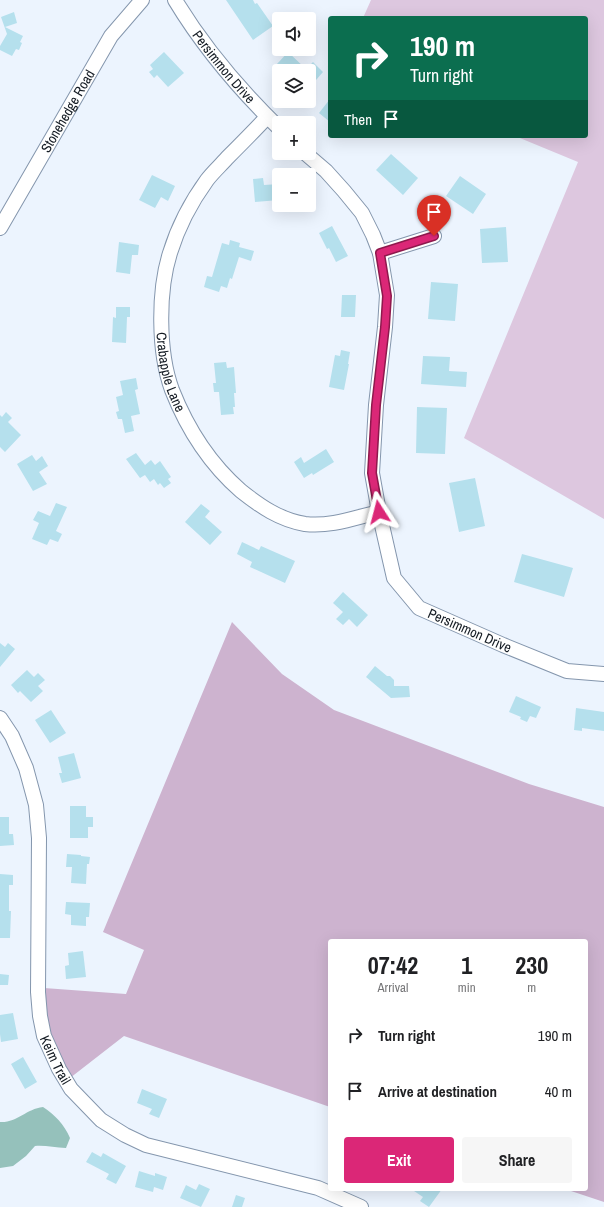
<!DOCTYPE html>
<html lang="en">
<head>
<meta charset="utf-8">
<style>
  body { margin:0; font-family:"Archivo Narrow",sans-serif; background:#f6f6f6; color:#202124; height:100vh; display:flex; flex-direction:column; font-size:15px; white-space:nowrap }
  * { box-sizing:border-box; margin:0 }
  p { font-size:13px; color:#757577 }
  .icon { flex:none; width:22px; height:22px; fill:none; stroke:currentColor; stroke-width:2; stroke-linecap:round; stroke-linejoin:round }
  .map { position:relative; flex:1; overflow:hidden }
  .drawer { position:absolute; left:328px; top:939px; width:260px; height:252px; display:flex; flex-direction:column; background:#fff; border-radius:4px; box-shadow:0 4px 16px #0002 }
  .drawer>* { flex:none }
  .top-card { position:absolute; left:328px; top:16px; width:260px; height:122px; border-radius:4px; box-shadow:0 4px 16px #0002; background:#0b6e4f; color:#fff; overflow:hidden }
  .buttons { position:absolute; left:272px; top:12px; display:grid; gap:8px }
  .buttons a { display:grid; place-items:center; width:44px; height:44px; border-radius:4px; background:#fff; box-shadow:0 4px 16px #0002; font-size:20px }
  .pin { position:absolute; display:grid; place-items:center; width:34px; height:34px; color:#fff; margin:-41px -17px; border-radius:50% 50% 50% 0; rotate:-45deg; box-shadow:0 0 4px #0007 }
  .pin .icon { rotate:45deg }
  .me { position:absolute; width:44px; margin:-22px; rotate:351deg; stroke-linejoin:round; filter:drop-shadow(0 0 3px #0008) }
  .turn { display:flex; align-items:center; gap:14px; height:84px; padding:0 16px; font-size:18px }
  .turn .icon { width:52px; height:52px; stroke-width:2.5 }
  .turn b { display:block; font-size:28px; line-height:34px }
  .then { display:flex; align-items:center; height:38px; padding:0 16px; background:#0003; gap:8px; font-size:15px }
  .eta { display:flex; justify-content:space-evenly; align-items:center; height:68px; text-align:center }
  .eta b { font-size:24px; font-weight:700; line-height:28px }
  .cta { display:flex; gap:8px; margin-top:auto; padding:8px 16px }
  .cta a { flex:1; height:46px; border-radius:4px; background:#db2777; color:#fff; font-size:16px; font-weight:700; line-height:46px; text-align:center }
  .cta a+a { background:#f6f6f6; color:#202124 }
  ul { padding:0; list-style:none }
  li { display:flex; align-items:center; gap:12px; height:56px; padding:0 16px }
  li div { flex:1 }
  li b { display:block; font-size:15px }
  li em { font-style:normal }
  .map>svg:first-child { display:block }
  .green { fill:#ddc7df }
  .forest { fill:#cdb3cf }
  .water { fill:#95c1bb }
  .building { fill:#b5e0ed }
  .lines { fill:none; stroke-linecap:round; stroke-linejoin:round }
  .minor-casing { stroke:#8496ad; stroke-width:16 }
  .minor { stroke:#fff; stroke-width:14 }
  .route-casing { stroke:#8e194d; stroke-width:10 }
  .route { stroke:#db2777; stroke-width:7 }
  .labels { text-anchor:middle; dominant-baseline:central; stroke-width:3.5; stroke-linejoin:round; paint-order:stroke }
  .street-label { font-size:14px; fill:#141b23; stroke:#fff }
</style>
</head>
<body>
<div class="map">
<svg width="604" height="1207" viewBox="0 0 604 1207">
  <rect width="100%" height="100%" fill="#ecf4fe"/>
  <path class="green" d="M371,0h233v519l-140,-81 114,-276 -63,-26h71v-118h-223z"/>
  <path class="forest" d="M232,622l50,52 52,36 195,74 75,23v395l-39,-13h21v-248h-256v166l-206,-71 -54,42 -20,-40 -6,-50 82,6 18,-44 -41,-18z"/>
  <path class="water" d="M43,1107c12,8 21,17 27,31l-4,10c-11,0 -21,-3 -31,-2l-9,10 -13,10 -13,2v-46c17,1 26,-13 43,-15z"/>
  <path class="building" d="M226,0h27l2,4 2,-1 16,23 -20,14z
    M14,12l3,11 -12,4 18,9 -3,6 2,1 -3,7 -3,-1 -4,7 -12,-6v-4l7,-12 -6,-17z
    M164,52l20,21 -16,14 -11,-12 -3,3 -5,-6 4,-3 -3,-4z
    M288,52l18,17 7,-7 10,10 -14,16v-17h-24l-8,-7z
    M330,99v23l-11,-9z
    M391,154l27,24 -15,17 -27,-25z
    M152,175l23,11 -7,15 -7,-4 -6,11 -16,-8z
    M460,176l26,18 -13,20 -27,-18z
    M263,178l1,7 15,-1v16l-24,2 -2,-23z
    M332,226l16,30 -12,6 -7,-14 -2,1 -8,-16z
    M506,227l2,35 -26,1 -2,-34z
    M230,240l10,3 -1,4 15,4 -3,10 -12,-4 -7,22 -2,-1 -3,10 -6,-2 -2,6 -15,-5 3,-11 5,1 10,-34 7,2z
    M119,242l20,3 -1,10h-6l-2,19 -14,-2z
    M431,282l27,2 -3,37 -27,-2z
    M342,295h14l-1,22h-14z
    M116,307h14v10h-3l-1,26 -14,-1 1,-25 3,1z
    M341,350l9,2 -2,12h1l-5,26 -15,-3 6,-32 5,1z
    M423,356l27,1 -1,14 18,1 -1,15 -45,-3z
    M226,362l1,6 7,-1 2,26h-2l1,14h-2l1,7 -13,1 -2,-23h-5l-1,-9h3l-2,-20z
    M136,378l2,11 -3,1 5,24 -9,2 3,15 -9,2 -3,-14h-4l-2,-7 3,-1 -3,-14 7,-2 -3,-14z
    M417,407l30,1 -2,46 -29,-1z
    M6,412l6,6 -4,4 13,13 -16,17 -5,-5v-32l2,2z
    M326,449l8,13 -21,13 -1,-2 -8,5 -10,-16 7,-5 3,6z
    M136,453l9,12 6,-5 4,5 5,-4 11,16 -3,2 3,4 -7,5 -4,-5 -2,2 -4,-6 -4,3 -5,-7 -5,3 -14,-19z
    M32,455l4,6 6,-5 6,10 -9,6 8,12 -14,7 -16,-27z
    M475,478l10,48 -26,6 -10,-49z
    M56,503l11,4 -11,24 6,3 -4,8 -8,-3 -3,6 -15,-6 7,-16 -6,-3 5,-9 12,5z
    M201,504l9,7 -5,6 17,15 -12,13 -25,-23z
    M242,542l17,8 2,-4 34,15 -10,22 -35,-16 2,-5 -15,-8z
    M522,554l51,14 -9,29 -50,-15z
    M343,592l25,23 -11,12 -8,-8 -6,6 -7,-6 7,-7 -10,-9z
    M0,643l5,4 3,-4 7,6 -15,18z
    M375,666l12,10h3l4,4v6h15l1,11 -19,1 -25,-21z
    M27,670l7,7 4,-4 7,7 -7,6 5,5 -12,11 -11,-11 -2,2 -7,-8z
    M516,696l25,11 -5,11 -6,-2 -3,6 -7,-3 1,-2 -12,-5z
    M576,708l28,4v19l-22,-3v3l-8,-1z
    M51,710l15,23 -16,10 -15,-23z
    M74,753l7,25 -19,5 -3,-10h3l-4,-16z
    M70,806h16v11h7v10h-5v11h-18z
    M0,817h9v17h4l1,11 -14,1z
    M67,854l14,1v1l9,1 -1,7h-2l-1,20 -15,-1 1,-16h-6z
    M0,874l13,1v10h-4v26h2l-1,27h-10z
    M66,902l24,1 -1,14h-3v9l-15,-1v-10l-6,-1z
    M83,951l3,26 -20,2 -1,-13 4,-1 -1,-12z
    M0,974l9,1 -1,10h-8z
    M13,1013l5,26 -17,3 -1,-8v-19z
    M23,1057l14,25 -12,7 -14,-25z
    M142,1089l25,10 -8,19 -10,-4 3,-5 -15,-6z
    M92,1152l9,5 2,-4 23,13 -10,18 -10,-5 3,-5 -23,-12z
    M139,1171l16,5v-3l12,4 -4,13 -9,-3 -1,5 -18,-5z
    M199,1184l11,5 -9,18 -21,-9 6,-13 10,5z
    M411,1189h31l-13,18 -9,-6 3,-4z
    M236,1195l9,3 -3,9h-10z"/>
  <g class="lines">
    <defs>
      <g id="minor">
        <path id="s1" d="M175,0c29,48 64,89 104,128"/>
        <path id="s2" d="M267,117c-13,14 -26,27 -40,41 -6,7 -14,14 -20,22 -16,22 -29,47 -37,73 -12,38 -12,99 2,137 15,38 38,74 69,101 19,15 39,29 64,33 25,3 49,-6 74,-12"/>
        <path id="s3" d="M305,153l21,18 18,20 18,22 11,22 7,18 7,42 -2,32 -9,78 -4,68 7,39 15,66 25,30 84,37 64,26 37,3"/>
        <path id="s4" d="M0,228l111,-192 31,-36"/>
        <path d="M380,253l54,-17"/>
        <path id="s5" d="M0,718l12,18 14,32 10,37 3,33 -1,154 2,24 4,20 15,33 12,20 30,31 24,15 21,10 172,43 43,19"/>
      </g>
    </defs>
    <use href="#minor" class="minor-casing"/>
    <use href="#minor" class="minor"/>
  </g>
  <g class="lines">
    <defs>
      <path id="route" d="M379,512l-7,-39 4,-68 9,-78 2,-31 -7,-43 54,-17"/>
    </defs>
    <use href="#route" class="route-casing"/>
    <use href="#route" class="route"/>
  </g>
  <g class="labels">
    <g class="street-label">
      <text stroke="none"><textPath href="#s1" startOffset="83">Persimmon Drive</textPath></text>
      <text stroke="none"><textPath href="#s4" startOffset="135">Stonehedge Road</textPath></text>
      <text stroke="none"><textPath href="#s2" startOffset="290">Crabapple Lane</textPath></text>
      <text stroke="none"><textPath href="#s3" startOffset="550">Persimmon Drive</textPath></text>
      <text stroke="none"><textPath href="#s5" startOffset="353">Keim Trail</textPath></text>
    </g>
  </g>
</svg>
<div class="buttons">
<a><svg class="icon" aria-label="sound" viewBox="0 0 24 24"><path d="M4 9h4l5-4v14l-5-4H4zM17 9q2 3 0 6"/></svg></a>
<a><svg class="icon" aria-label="layers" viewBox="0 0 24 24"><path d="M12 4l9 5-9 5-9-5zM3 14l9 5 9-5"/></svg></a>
<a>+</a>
<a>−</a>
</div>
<div class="pin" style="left:434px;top:236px;background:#d93025"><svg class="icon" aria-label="arrive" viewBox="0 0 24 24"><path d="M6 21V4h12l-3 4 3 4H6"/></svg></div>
<svg class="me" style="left:379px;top:512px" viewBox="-20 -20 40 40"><path d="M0-17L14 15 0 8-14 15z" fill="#db2777" stroke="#fff" stroke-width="4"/></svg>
<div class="top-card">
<div class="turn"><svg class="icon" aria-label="right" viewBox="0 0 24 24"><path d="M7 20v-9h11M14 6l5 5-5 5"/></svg><div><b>190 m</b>Turn right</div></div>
<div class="then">Then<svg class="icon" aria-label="arrive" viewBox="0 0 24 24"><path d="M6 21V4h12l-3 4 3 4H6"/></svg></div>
</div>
<section class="drawer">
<div class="eta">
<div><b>07:42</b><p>Arrival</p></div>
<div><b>1</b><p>min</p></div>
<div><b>230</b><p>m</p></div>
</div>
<ul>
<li><svg class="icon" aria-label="right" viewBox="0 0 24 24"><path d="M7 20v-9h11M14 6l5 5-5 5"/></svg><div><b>Turn right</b></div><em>190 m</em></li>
<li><svg class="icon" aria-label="arrive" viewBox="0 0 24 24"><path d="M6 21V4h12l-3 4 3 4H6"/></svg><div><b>Arrive at destination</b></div><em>40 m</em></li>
</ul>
<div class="cta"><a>Exit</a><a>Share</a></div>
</section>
</div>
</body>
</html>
